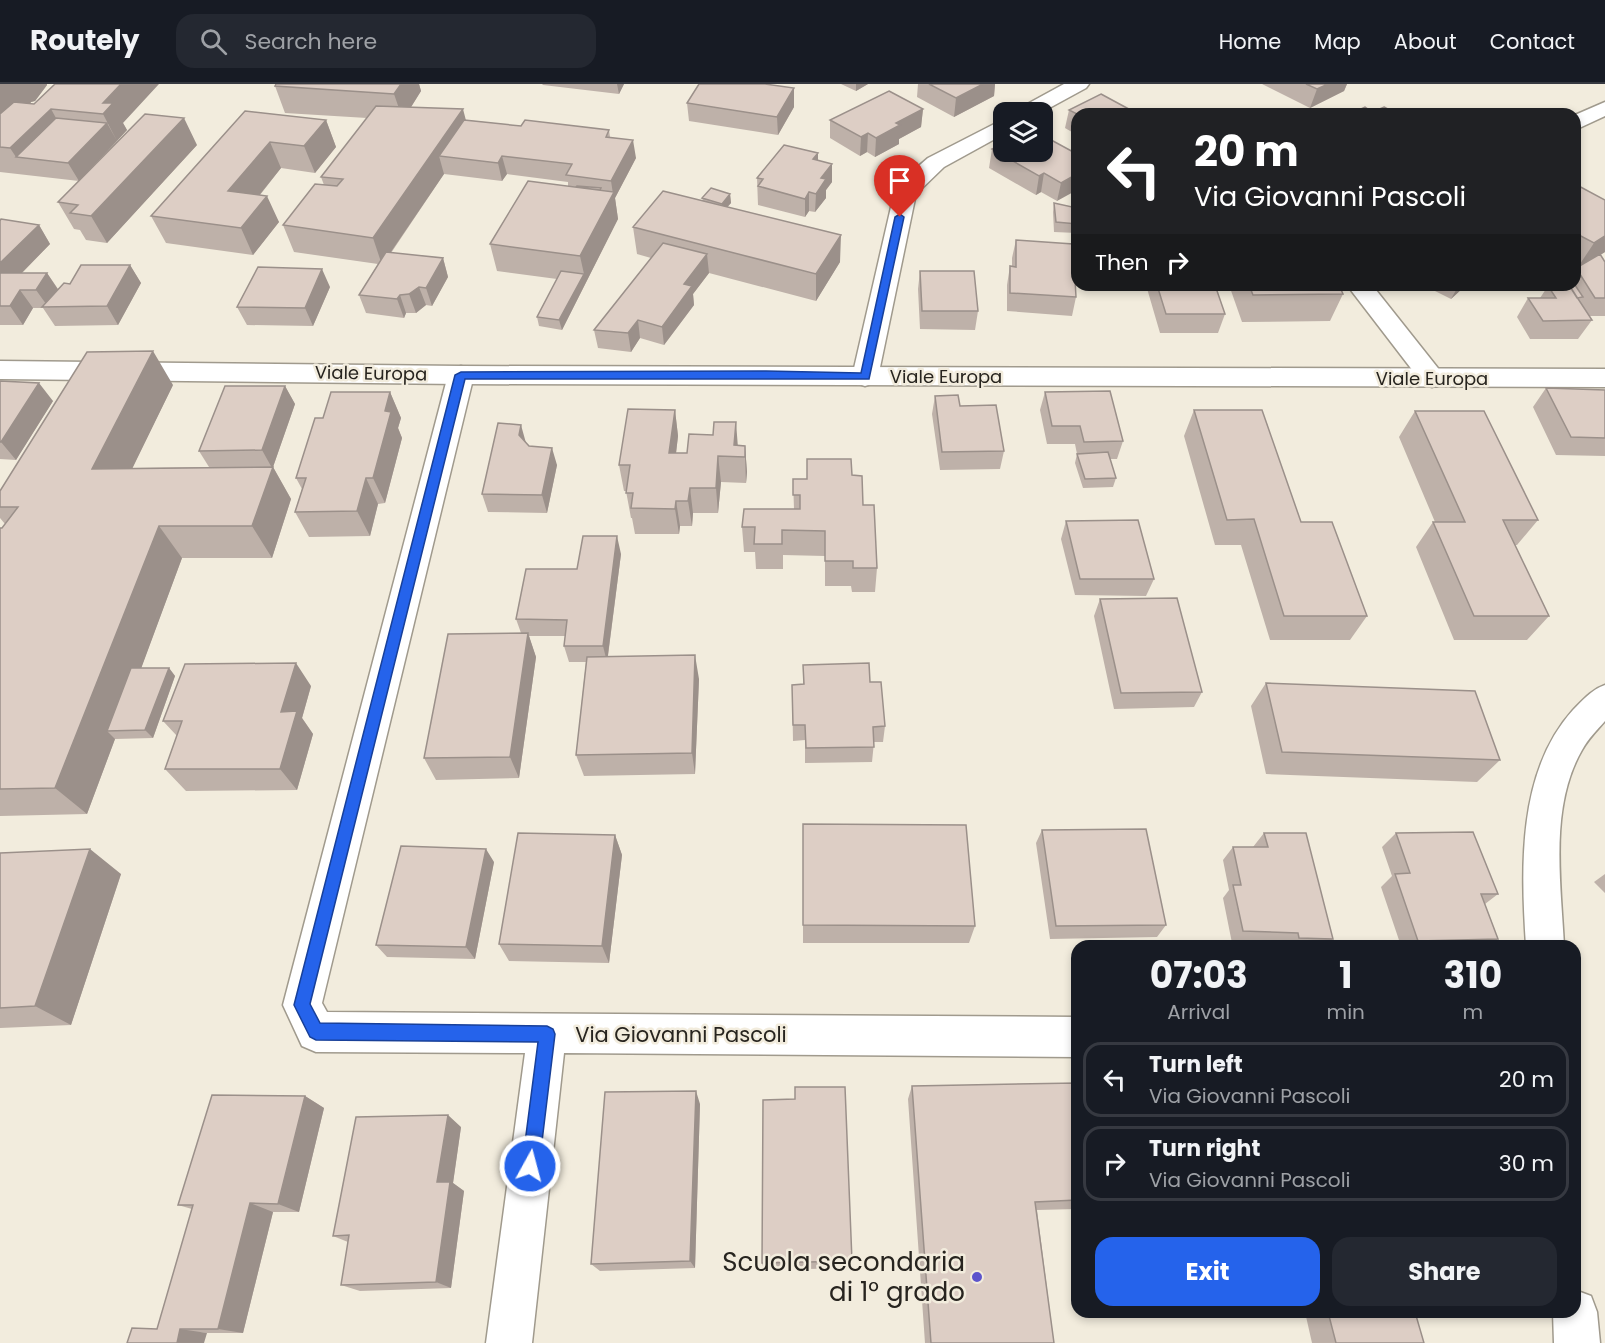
<!DOCTYPE html>
<html lang="en">
<head>
<meta charset="utf-8">
<style>
  body { margin:0; font-family:Poppins,sans-serif; background:#242831; color:#f1f3f6; height:100vh; display:flex; flex-direction:column; font-size:22px; white-space:nowrap }
  * { box-sizing:border-box; margin:0 }
  p { font-size:20px; color:#9ea1a6 }
  .icon { flex:none; width:33px; height:33px; fill:none; stroke:currentColor; stroke-width:2; stroke-linecap:round; stroke-linejoin:round }
  .map { position:relative; flex:1; overflow:hidden }
  .details { position:absolute; left:1071px; top:856px; width:510px; height:378px; display:flex; flex-direction:column; background:#171b24; border-radius:18px; box-shadow:0 3px 9px #0003 }
  .details>* { flex:none }
  .guide { position:absolute; left:1071px; top:24px; width:510px; height:183px; border-radius:18px; box-shadow:0 3px 9px #0003; background:#202124; color:#fff; overflow:hidden }
  .fabs { position:absolute; left:993px; top:18px; display:grid; gap:12px }
  .fabs a { display:grid; place-items:center; width:60px; height:60px; border-radius:12px; background:#171b24; box-shadow:0 3px 9px #0003; font-size:30px }
  .pin { position:absolute; display:grid; place-items:center; width:51px; height:51px; color:#fff; margin:-62px -26px; border-radius:50% 50% 50% 0; rotate:-45deg; box-shadow:0 0 6px #0007 }
  .pin .icon { rotate:45deg }
  .me { position:absolute; width:66px; margin:-33px; rotate:7deg; stroke-linejoin:round; filter:drop-shadow(0 0 4px #0008) }
  .turn { display:flex; align-items:center; gap:21px; height:126px; padding:0 24px; font-size:27px }
  .turn .icon { width:78px; height:78px; stroke-width:2.5 }
  .turn b { display:block; font-size:42px; line-height:51px }
  .then { display:flex; align-items:center; height:57px; padding:0 24px; background:#0003; gap:12px; font-size:22px }
  .eta { display:flex; justify-content:space-evenly; align-items:center; height:102px; text-align:center }
  .eta b { font-size:36px; font-weight:700; line-height:42px }
  .cta { display:flex; gap:12px; margin-top:auto; padding:12px 24px }
  .cta a { flex:1; height:69px; border-radius:18px; background:#2563eb; color:#fff; font-size:24px; font-weight:700; line-height:69px; text-align:center }
  .cta a+a { background:#242831; color:#f1f3f6 }
  ul { padding:0; list-style:none }
  li { display:flex; align-items:center; gap:18px; height:75px; margin:0 12px 9px; padding:0 12px; border:3px solid #363941; border-radius:18px }
  li div { flex:1 }
  li b { display:block; font-size:22px }
  li em { font-style:normal }
  header { display:flex; align-items:center; gap:36px; box-sizing:border-box; height:84px; padding:0 30px; background:#171b24; border-bottom:2px solid #363941 }
  header strong { font-size:28px }
  nav { display:flex; gap:33px; margin-inline-start:auto; font-size:21px }
  .search { width:420px; height:54px; background:#242831; display:flex; align-items:center; gap:15px; box-sizing:border-box; padding:0 21px; border-radius:18px; color:#9ea1a6; font-size:22px }
  .map>svg:first-child { display:block }
  .lines { fill:none; stroke-linecap:round; stroke-linejoin:round }
  .street-casing { stroke:#a09a8d; stroke-width:3 }
  .secondary-casing { stroke:#a09a8d; stroke-width:3 }
  .street { fill:#fff; fill-rule:evenodd }
  .secondary { fill:#fff; fill-rule:evenodd }
  .wall { fill:#beb1a9 }
  .shaded-wall { fill:#9b908a }
  .building { fill:#ddcec5; stroke:#9b908a; stroke-width:1.5 }
  .route { fill:#2563eb; stroke:#184099; stroke-width:1.5 }
  .poi-dot { fill:#5c54cc; stroke:#f2ecdd; stroke-width:2 }
  .labels { text-anchor:middle; dominant-baseline:central; stroke-width:5; stroke-linejoin:round; paint-order:stroke }
  .far-street-label { font-size:18px; fill:#27241f; stroke:#f2ecdd }
  .street-label { font-size:21px; fill:#27241f; stroke:#f2ecdd }
  .near-poi-label { font-size:26px; fill:#27241f; stroke:#f2ecdd; text-anchor:end }
</style>
</head>
<body>
<header>
<strong>Routely</strong>
<div class="search"><svg class="icon" aria-label="search" viewBox="0 0 24 24"><circle cx="10" cy="10" r="6"/><path d="M15 15l6 6"/></svg>Search here</div>
<nav><a>Home</a><a>Map</a><a>About</a><a>Contact</a></nav>
</header>
<div class="map">
<svg width="1605" height="1259" viewBox="0 0 1605 1259">
  <rect width="100%" height="100%" fill="#f2ecdd"/>
  <g class="lines">
    <defs>
      <path id="street" d="M1064,0h25l-3,4 -44,24h-26l4,-4z
        M1605,18v14l-30,14v-15z
        M1004,35v15l-60,33 -28,27 -38,183 -4,6 -9,3 -9,-3 -4,-6 42,-183 12,-17 22,-19z
        M1347,201h25l69,87 4,6 -4,6 -9,3 -9,-3z
        M461,282l9,3 4,6 -152,628 5,9 750,5v40l-513,-4 -32,290h-46l39,-290 -209,-1 -14,-6 -19,-41 165,-630 4,-6z"/>
      <path id="secondary" d="M0,277l461,5 1144,3v18l-1144,-3 -461,-5z
        M1605,601v36c-8,9 -17,18 -23,29 -33,57 -21,133 -18,196h-38c-5,-77 -9,-174 47,-236 10,-10 18,-20 32,-25z
        M1575,1206l16,6 6,16 3,31h-46l-1,-31h22z"/>
    </defs>
    <use href="#street" class="street-casing"/>
    <use href="#secondary" class="secondary-casing"/>
    <use href="#street" class="street"/>
    <use href="#secondary" class="secondary"/>
  </g>
  <path class="wall" d="M0,0h47v1l-12,16 -4,1 -1,2h4l21,-20 68,39 4,7 -35,37 105,-22 -90,98 -21,-3 -6,-10 -6,-1 -16,-27 21,-21 -79,-9z
    M276,0h143l2,7 -10,16 55,13 55,6 88,4 1,7 26,21 -21,40 3,21 -56,111 -23,-4 -2,-9 20,-38 -60,-8 -7,-27 78,-58v-4l-61,-8 -5,7 -58,-7 -53,79 52,5 5,19 -16,29 -6,-1 -10,8h-10l-2,5 -38,-5 -7,-18 19,-31 -84,-12 -11,-27 41,-40 -3,-8 46,-59 -82,-5 -10,-27z
    M542,0h82l-5,10 -76,-9z
    M841,0h27l-12,7z
    M918,0h77l-1,12 -40,21 -37,-20z
    M1262,0h85l-3,7 -34,17z
    M794,4v19l-16,28 -89,-14 -2,-18z
    M923,25l-2,18 -22,12v5l-24,13 -8,-5 -7,4 -30,-18v-18z
    M1069,26l8,4v21l-12,-7z
    M245,27l81,9 10,27 -21,26 -34,-5 -21,27 19,27 -26,33 -87,-12 -15,-27z
    M992,65l85,5 -20,47 -16,-9 -5,3 -47,-27z
    M818,76l14,22 -6,8v8l-11,14 -6,-1 -4,6 -47,-12 -1,-27z
    M1575,100l30,68 -5,3 5,7v54h-16l3,4 -14,19h-48l-13,-22 11,-19h12l8,-12 27,-1z
    M730,110l1,9 -4,4 113,55 -24,39 -107,-28 -16,21 1,11 -30,40 -24,-7 -9,14 -33,-4 -4,-18 57,-72 -14,-4 -4,-27 70,-26 -1,-3z
    M1054,119l23,5v25l-23,-1 -1,-20z
    M0,137l39,4 11,19 -28,29h25l11,16 12,-5 60,-19 11,18 -23,42 -63,1 -12,-18h-10l-10,17h-23z
    M1016,156l60,57 -4,19 -65,-5v-26l3,-19h2v-8z
    M920,187l58,40 -3,19 -55,-1 -2,-40z
    M1146,201h69l10,29 -7,19h-58z
    M1229,201h110l4,9 -13,27 -88,1z
    M1423,201h54l-6,5 -7,-3 -13,12z
    M330,203l-17,39 -66,-1 -10,-18z
    M0,297l53,20 -37,59 -16,-1z
    M173,301l-41,83 77,-1 -10,-16 86,-65 10,18 -22,63 18,32 -19,59h-90l-41,110h28l6,8 -22,62 -38,1 -28,75 -87,2v-288h2l3,-4 -5,-6v-27z
    M1546,304l59,2v66l-49,-1 -23,-48z
    M390,308l11,26 -3,10 4,10 -17,65 -7,1 -8,32 -61,1 -14,-25 7,-23 -6,-11z
    M1045,308l78,49 -6,18h-7l6,19 -3,9 -30,1 -8,-25 2,-9 -2,-10h-28l-7,-34z
    M935,312l25,10 44,45 -4,18 -60,1 -8,-56z
    M675,326l3,26 -2,17h11l51,-8 7,1 2,26 -1,11 -25,-1 -3,31h-25l-1,13h-12l-1,8h-44l-3,-16h-1l-5,-27h-2l-5,-26z
    M1194,326l173,206 -17,24h-80l-29,-95h-26l-31,-109z
    M1415,327l123,109 -21,25h-2l34,71 -22,24h-73l-38,-93 17,-25h2l-36,-85z
    M526,359l3,3 28,19 -10,48 -59,-1 -6,-18z
    M852,391l11,30 14,63 -2,24h-23l-1,-6h-26v-30l-42,-1v14h-27l-1,-17h-11l-2,-25 52,-18 -1,-30h13z
    M1066,437l88,58 -8,17 -71,-1 -14,-56z
    M621,470l-13,102 91,23 -4,95 -111,2 -8,-21 10,-93h-17l-5,-16 1,-10h-36l7,21 -17,121 -83,2 -12,-22 97,-125 -5,-14 61,-50z
    M1100,515l102,93 -8,15 -80,2 -20,-93z
    M803,581l67,17 15,44 -2,16h-9l-2,20 -67,1v-23l-12,1 -1,-56 11,-1z
    M1266,599l234,77 -23,22 -211,-8 -15,-68z
    M311,602l-9,32 11,16 -16,56 -111,1 -21,-22 12,-33 -14,-15z
    M803,740l172,102 -6,17h-166z
    M1042,746l124,95 -9,12 -107,2 -14,-96z
    M1264,749l69,106 -8,7h-39l-1,-1 -53,-2 -9,-45 6,-8 -6,-30 10,-13h20z
    M1396,749l102,61 -13,10 13,35 -11,7h-86l-20,-59 11,-11 -10,-29z
    M615,751l7,20 -13,108 -100,-2 -10,-17z
    M0,770l121,20 -50,151 -71,3z
    M494,778l-19,97 -88,-2 -11,-12z
    M1605,790v19l-11,-11z
    M1077,999v126l-40,1 17,133h-129l-17,-244 4,-13z
    M305,1012l19,12 -25,104h-26l-30,121h-36l-50,-4 35,-120 -14,-4z
    M700,1020l-5,164 -95,3 -9,-7z
    M461,1043l-8,56 11,8 -13,97 -91,3 -19,-6 7,-43 -15,-6z
    M852,1177l-2,7 -86,2 -2,-7z
    M1305,1228h110l9,31h-112z"/>
  <path class="shaded-wall" d="M0,0h47v1l-12,16 -4,1 -10,14 -21,18z
    M121,0h38l-36,39 4,7 -10,11 -14,-27v-11z
    M401,0h18l2,7 -18,29 -9,-26z
    M617,0h7l-5,10z
    M856,0h12l-12,7z
    M983,0h12l-1,12 -40,21 2,-19z
    M1328,0h19l-3,7 -34,17 7,-19z
    M794,4v19l-16,28 -1,-18z
    M51,25l15,27 -50,21 -6,-9z
    M463,25l7,27 -31,20 5,18 -62,91 -9,-27z
    M923,25l-2,18 -22,12v5l-24,13 1,-19 20,-15z
    M184,34l13,27 -90,98 -16,-27z
    M326,36l10,27 -21,26 -11,-27z
    M107,39l10,18 -38,40 -11,-18z
    M868,49l-1,19 -7,4 1,-19z
    M633,56l3,18 -21,40 3,21 -56,111 -3,-10 25,-46 -4,-18 33,-62 -2,-13z
    M270,58l11,26 -40,50 -13,-27z
    M818,69v18l-5,-12z
    M502,72l5,18 -5,7 -4,-18z
    M832,80v18l-6,8v8l-11,14 1,-18 5,-16z
    M1044,89l-3,19 -5,3 3,-19z
    M1077,90v16l-20,11 4,-18z
    M809,108v19l-4,6v-18z
    M730,110l1,9 -9,10v-9z
    M267,112l12,26 -26,33 -12,-27z
    M39,141l11,19 -46,47 -4,-5v-23z
    M841,151l-1,27 -24,39v-27z
    M1605,152v16l-29,18 18,-27z
    M707,170l2,19 -16,21 1,11 -30,40 -2,-18 22,-43z
    M443,174l5,19 -16,29 -6,-18z
    M130,181l11,18 -23,42 -11,-19z
    M322,185l8,18 -17,39 -8,-18z
    M47,189l12,18 -10,17 -13,-18z
    M1459,201h7l-2,2 -13,12z
    M419,203l7,18 -10,8 -7,-19z
    M20,206l13,18 -10,17 -13,-19z
    M400,211l6,18 -2,5 -7,-19z
    M638,236l2,18 -9,14 -3,-19z
    M153,267l20,34 -57,117 -24,-33z
    M39,299l14,18 -37,59 -15,-18z
    M285,302l10,18 -22,63 18,32 -19,59 -20,-32 20,-58 -10,-18z
    M390,308l11,26 -3,10 4,10 -17,65 -12,-25 12,-67z
    M675,326l3,26 -5,43 -4,-26z
    M736,338l2,26 -4,-3z
    M521,341l5,18 -7,-8z
    M745,362l2,26 -1,11 -1,-26z
    M552,364l5,17 -10,48 -5,-18z
    M718,372l3,26 -3,31 -2,-25z
    M366,394l12,26 -8,32 -13,-25z
    M690,404l3,25 -1,13 -4,-25z
    M676,417l4,25 -1,8 -4,-25z
    M159,442l23,32 -64,173h-11l8,8 -28,75 -32,-26z
    M617,452l4,18 -14,108 -4,-16z
    M528,549l8,24 -17,121 -9,-21z
    M695,571l4,24 -4,95 -3,-21z
    M296,579l15,23 -9,32 11,16 -16,56 -17,-21 1,-57z
    M169,584l6,8 -22,62 -8,-8z
    M615,751l7,20 -13,108 -7,-17z
    M90,765l31,25 -50,151 -36,-19z
    M486,765l8,13 -19,97 -9,-12z
    M696,1007l4,13 -5,164 -5,-7z
    M305,1012l19,12 -25,104 -21,-8z
    M448,1031l13,12 -8,56 11,8 -13,97 -15,-6 1,-100z
    M250,1119l23,9 -30,121 -25,-4z
    M180,1245l27,4 -3,10h-27z"/>
  <path class="building" d="M55,0h66l-18,19h10l-10,11 -52,-5 -41,39 -10,-1v-33l14,-12 20,2z
    M276,0h125l-7,10 -119,-8z
    M699,0h66l29,4 -17,29 -90,-14z
    M929,0h54l-27,14z
    M1306,0h22l-11,5z
    M889,7l34,18 -27,14 4,2 -24,13 -8,-5 -7,4 -31,-17z
    M1101,10l37,20h-61l-8,-4z
    M376,22l87,3 -90,129 -90,-13 32,-41 22,2 6,-7 -22,-2z
    M1365,23l7,5 -4,2h-18z
    M1384,23l13,7h-29z
    M245,27l81,9 -22,26 -34,-4 -42,49 39,5 -26,32 -90,-12z
    M145,30l39,4 -93,98 -21,-3 8,-8 -20,-3z
    M56,34l51,5 -39,40 -52,-6z
    M464,36l57,6 4,-6 84,10 -3,7 27,3 -22,41 -45,-6 6,-11 -70,-8 -4,7 -59,-7z
    M1042,51l35,19v20l-16,9 -17,-10 -5,3 -47,-27 12,-6v9h38z
    M784,61l34,8 -5,6 19,5 -11,14 5,1 -10,15 -7,-2 -4,7 -47,-13 5,-7 -6,-1z
    M528,97l86,11 -34,64 -90,-12z
    M1575,100l30,16v36l-11,7 -19,-10z
    M577,102l24,2 -1,2 -24,-3z
    M711,104l19,6 -8,10 -20,-6z
    M663,107l178,44 -25,39 -183,-47z
    M1054,119l23,5v16l-21,-2z
    M1,135l38,6 -39,38v-42z
    M1016,156l57,4 3,53 -66,-4v-27l6,1z
    M663,159l44,11 -23,30 8,2 -30,41 -24,-7 -10,13 -34,-3z
    M386,168l57,6 -17,30 -7,-1 -10,7 -9,1 -3,4 -38,-4z
    M1600,170l5,8v36h-10l-19,-30z
    M81,181h49l-23,41 -65,1 22,-24 6,1z
    M258,183l64,2 -17,39 -68,-1z
    M561,187l23,3 -25,46 -22,-3z
    M920,187h54l4,40h-56z
    M0,189h47l-11,17h-16l-10,16h-10z
    M1157,201h58l10,29h-59z
    M1249,201h90l4,9 -90,1z
    M1557,201h18l8,12 -6,1 -8,-13z
    M1569,201l23,35 -49,1 -15,-23h28l-8,-12z
    M153,267l-61,118 181,-2 -21,59h-93l-104,262 -55,1v-261h2l16,-21h-18v-16l87,-139z
    M0,297l39,2 -38,59h-1z
    M225,302h60l-23,64 -63,1z
    M1546,304l59,2v48l-34,-1z
    M1110,307l13,50 -39,1 -4,-16h-28l-7,-34z
    M331,308h59l-5,19 6,1 -18,66h-7l-9,33 -62,1 11,-34h-10l19,-60h8z
    M958,311l2,11 36,-1 8,46 -62,1 -7,-56z
    M628,325l47,1 -6,43h18l2,-19 24,1 1,-13h22l-2,23 11,1v11l-27,-1 -2,32h-26l-2,13h-12l-1,8 -44,-1 2,-15h-7l4,-28h-11z
    M1194,326h68l39,112h31l35,94h-83l-30,-97 -27,1z
    M1415,327h69l54,109h-35l46,96h-75l-41,-94h32z
    M498,339l23,2 -2,10 10,11 23,2 -10,47 -60,-1z
    M1108,368l8,26 -31,1 -8,-25z
    M807,375h44l1,16 10,1 1,29h11l3,63h-24v-7h-28v-30l-43,-1v14h-28l1,-17h-13l2,-18h56v-14h-7v-16h14z
    M1138,436l16,59h-74l-14,-58z
    M583,452h34l-14,110h-39l3,-26 -51,-1 10,-50h51z
    M1177,514l25,94 -81,1 -21,-94z
    M528,549l-18,124 -86,1 24,-124z
    M695,571l-3,98 -116,2 11,-98z
    M296,579l-15,49 16,-1 -17,58h-115l17,-48h-19l22,-57z
    M869,579l1,19h11l4,44 -12,1 1,20 -68,1 -1,-23h-12l-1,-40 12,-1 -1,-19z
    M131,584h38l-24,62 -38,1z
    M1266,599l209,8 25,69 -218,-8z
    M803,740l163,1 9,101 -172,-1z
    M1146,745l20,96 -110,1 -14,-96z
    M1473,748l25,62h-17l17,45 -80,2 -23,-67 15,-1 -14,-40z
    M518,749l97,2 -13,111 -103,-2z
    M1264,749h42l27,106 -34,-1 -1,-5 -55,-2 -10,-46h8l-8,-38h35z
    M401,762l85,3 -20,98 -90,-2z
    M90,765l-55,157 -35,2v-155z
    M1077,999v117l-42,2 19,141h-123l-19,-257z
    M795,1003h50l7,174 -90,2 1,-163 32,-1z
    M696,1007l-6,170 -99,3 14,-172z
    M212,1011l93,1 -27,108 -28,-1 -32,126h-38l-3,14h-50l5,-15 25,1 36,-124h-15z
    M448,1031l-11,67h13l-14,100 -95,3 8,-50 -16,1 23,-119z
    M1328,1228h87l9,31h-88z"/>
  <path class="route" d="M900,130l4,3 -35,162h-404l-155,625 10,19 227,3 6,3 2,5 -16,132 -2,6 -7,2 -6,-2 -2,-6 16,-124 -222,-2 -6,-3 -16,-32 161,-630 6,-3 305,-1 95,2 34,-156z"/>
  <circle class="poi-dot" cx="977" cy="1193" r="6"/>
  <g class="labels">
    <g class="far-street-label">
      <text transform="translate(371 289) rotate(1)">Viale Europa</text>
      <text x="946" y="292">Viale Europa</text>
      <text x="1432" y="294">Viale Europa</text>
    </g>
    <g class="street-label">
      <text x="681" y="950">Via Giovanni Pascoli</text>
    </g>
    <g class="near-poi-label">
      <text x="965" y="1178">Scuola secondaria<tspan x="965" dy="30">di 1° grado</tspan></text>
    </g>
  </g>
</svg>
<div class="fabs">
<a><svg class="icon" aria-label="layers" viewBox="0 0 24 24"><path d="M12 4l9 5-9 5-9-5zM3 14l9 5 9-5"/></svg></a>
</div>
<div class="pin" style="left:900px;top:133px;background:#d93025"><svg class="icon" aria-label="arrive" viewBox="0 0 24 24"><path d="M6 21V4h12l-3 4 3 4H6"/></svg></div>
<svg class="me" style="left:530px;top:1082px" viewBox="-20 -20 40 40"><circle r="17" fill="#2563eb" stroke="#fff" stroke-width="3"/><path d="M0-11L8 9 0 5-8 9z" fill="#fff"/></svg>
<div class="guide">
<div class="turn"><svg class="icon" aria-label="left" viewBox="0 0 24 24"><path d="M17 20v-9H6M10 6l-5 5 5 5"/></svg><div><b>20 m</b>Via Giovanni Pascoli</div></div>
<div class="then">Then<svg class="icon" aria-label="right" viewBox="0 0 24 24"><path d="M7 20v-9h11M14 6l5 5-5 5"/></svg></div>
</div>
<section class="details">
<div class="eta">
<div><b>07:03</b><p>Arrival</p></div>
<div><b>1</b><p>min</p></div>
<div><b>310</b><p>m</p></div>
</div>
<ul>
<li><svg class="icon" aria-label="left" viewBox="0 0 24 24"><path d="M17 20v-9H6M10 6l-5 5 5 5"/></svg><div><b>Turn left</b><p>Via Giovanni Pascoli</p></div><em>20 m</em></li>
<li><svg class="icon" aria-label="right" viewBox="0 0 24 24"><path d="M7 20v-9h11M14 6l5 5-5 5"/></svg><div><b>Turn right</b><p>Via Giovanni Pascoli</p></div><em>30 m</em></li>
</ul>
<div class="cta"><a>Exit</a><a>Share</a></div>
</section>
</div>
</body>
</html>
